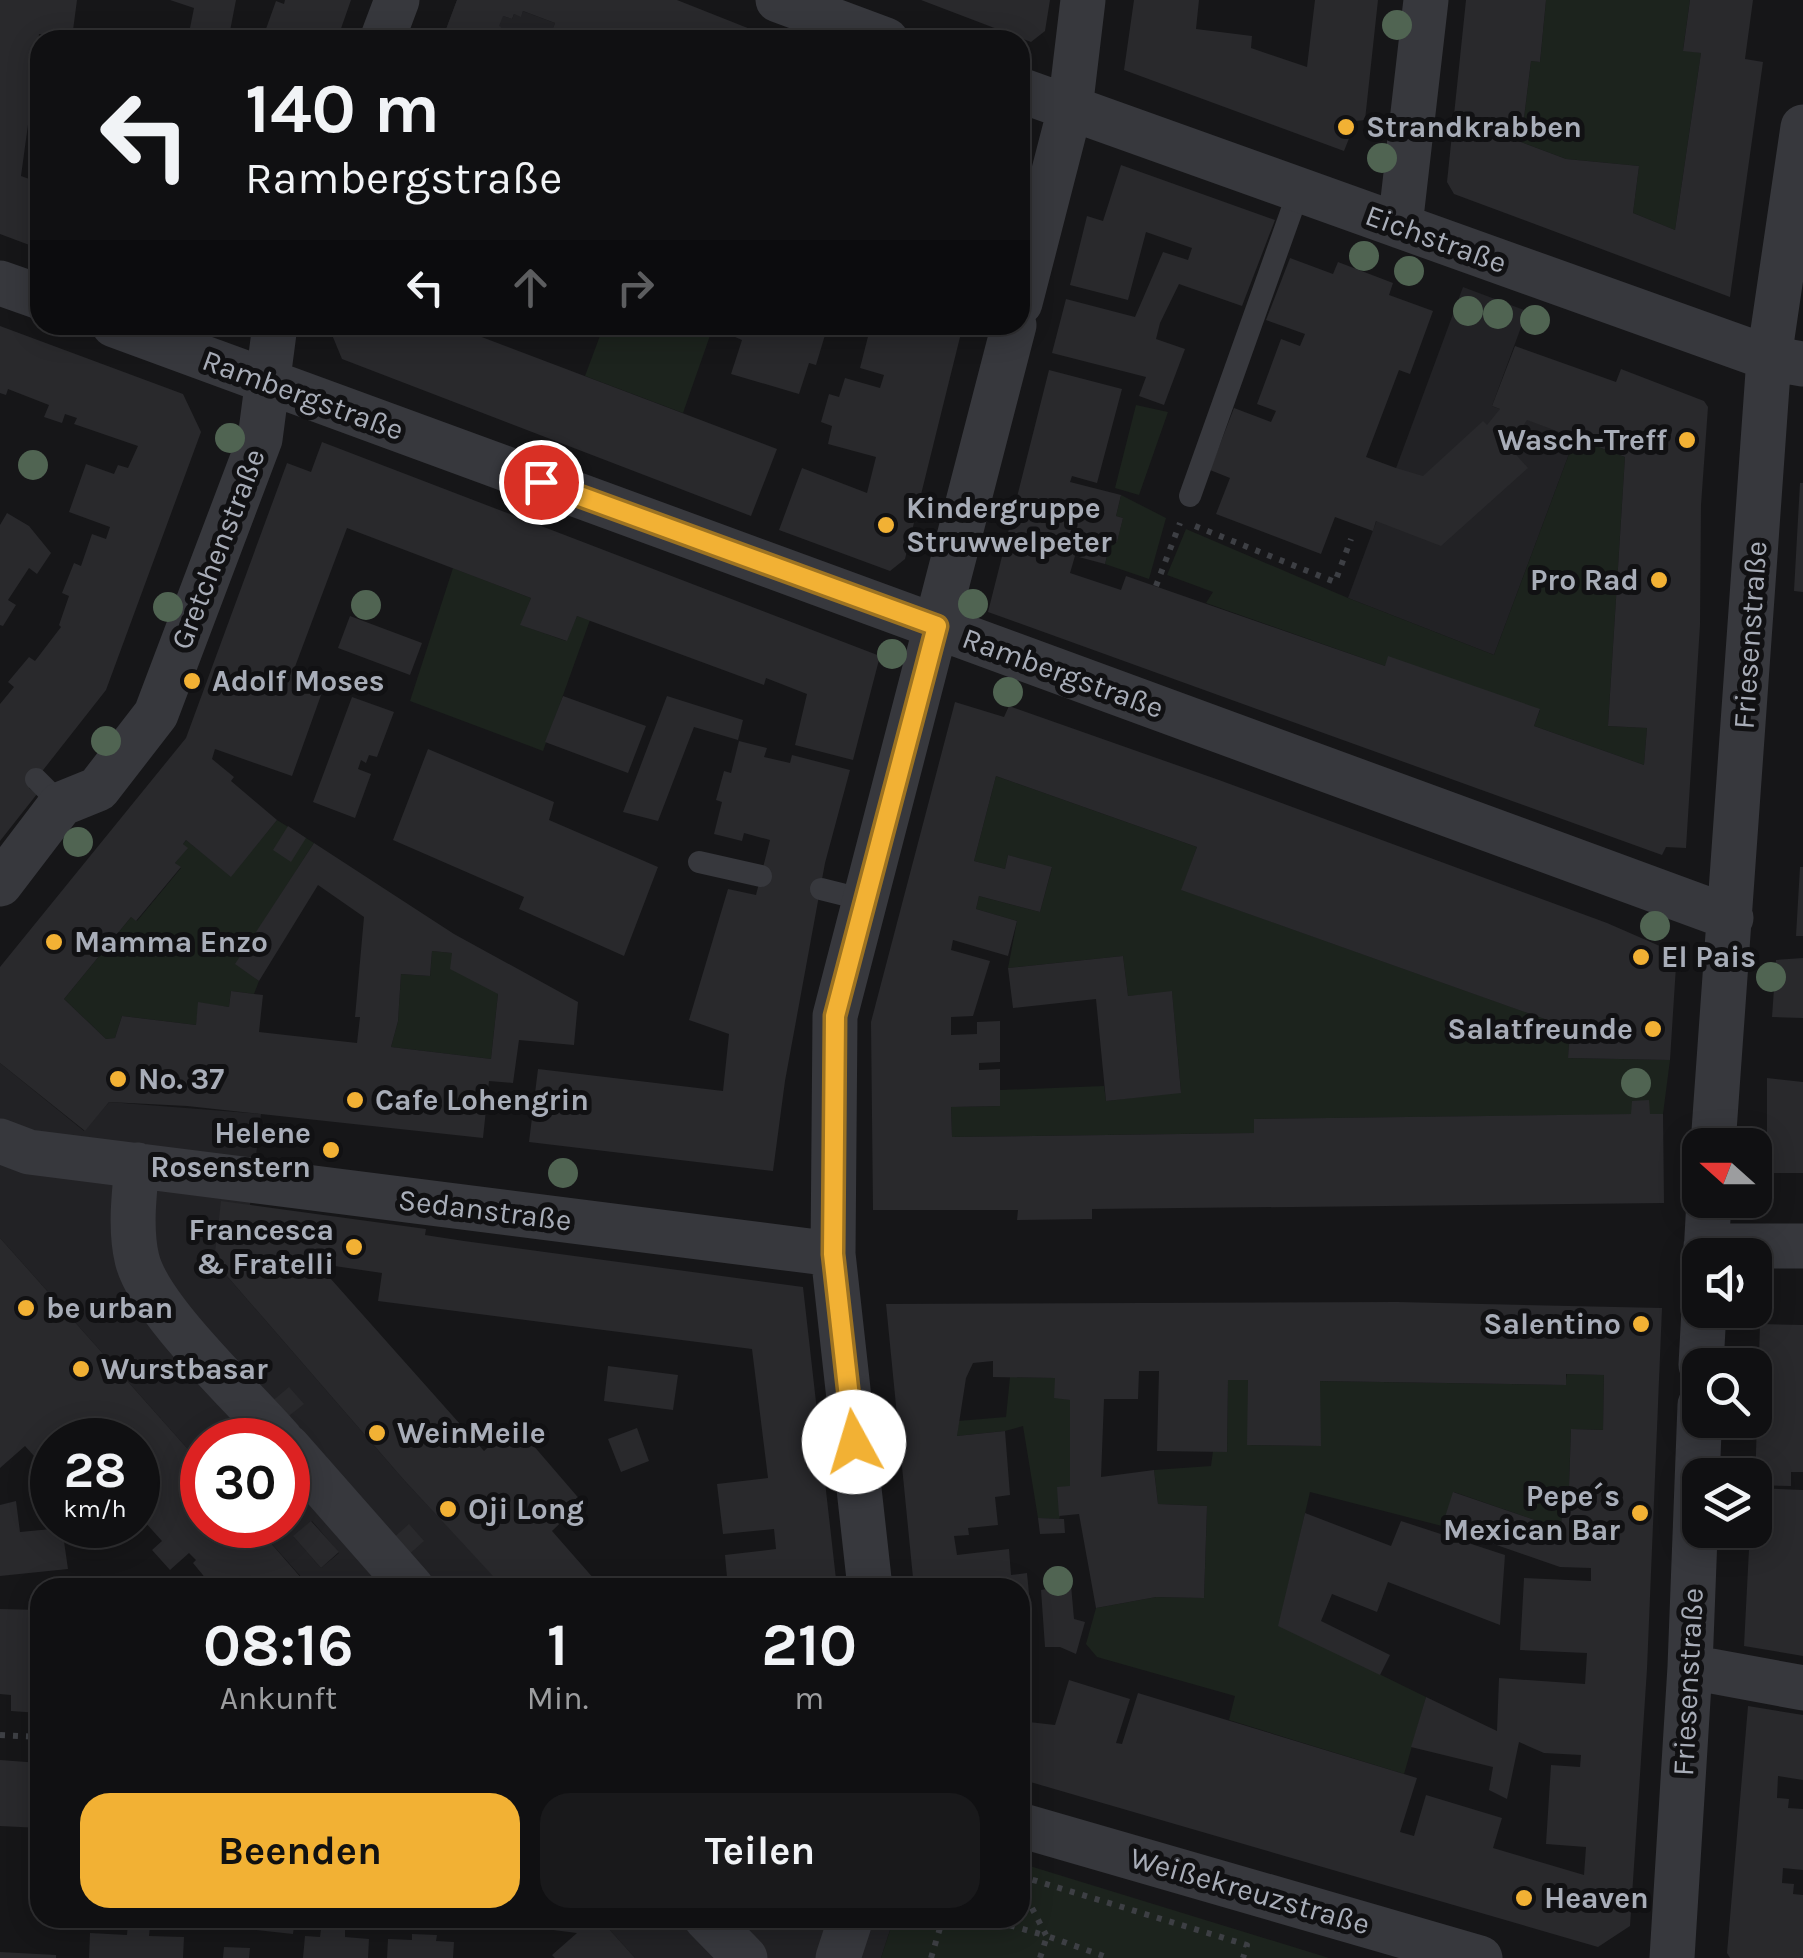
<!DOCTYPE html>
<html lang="de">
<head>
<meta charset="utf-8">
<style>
  body { margin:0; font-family:Karla,sans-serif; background:#19191b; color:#f1f3f6; height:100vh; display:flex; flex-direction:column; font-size:38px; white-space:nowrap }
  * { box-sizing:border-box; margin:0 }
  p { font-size:32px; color:#9c9d9f }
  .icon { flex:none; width:55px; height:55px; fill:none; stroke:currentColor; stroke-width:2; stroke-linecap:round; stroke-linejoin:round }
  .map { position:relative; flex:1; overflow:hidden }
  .side { position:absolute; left:30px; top:1578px; width:1000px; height:350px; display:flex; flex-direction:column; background:#101012; border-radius:30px; box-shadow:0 5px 25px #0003,0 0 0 2px #303032 }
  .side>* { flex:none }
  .banner { position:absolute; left:30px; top:30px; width:1000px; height:305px; border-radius:30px; box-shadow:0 5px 25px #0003,0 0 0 2px #303032; background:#101012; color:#f1f3f6; overflow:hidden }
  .needle { width:65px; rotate:291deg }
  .controls { position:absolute; left:1682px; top:1128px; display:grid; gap:20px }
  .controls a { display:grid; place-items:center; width:90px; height:90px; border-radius:20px; background:#101012; box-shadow:0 5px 25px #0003,0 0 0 2px #303032; font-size:50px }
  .speed { position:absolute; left:30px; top:1418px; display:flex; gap:20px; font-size:50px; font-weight:700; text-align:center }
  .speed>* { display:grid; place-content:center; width:130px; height:130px; border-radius:50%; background:#101012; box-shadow:0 5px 25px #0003,0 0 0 2px #303032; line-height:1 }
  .speed small { font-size:25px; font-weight:400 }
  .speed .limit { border:15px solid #d22; background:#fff; color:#111 }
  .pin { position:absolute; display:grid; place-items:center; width:85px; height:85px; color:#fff; margin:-42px; border:5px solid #fff; border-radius:50%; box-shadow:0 2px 10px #0007 }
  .me { position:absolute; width:110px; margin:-55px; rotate:354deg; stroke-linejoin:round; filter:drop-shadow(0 0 8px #0008) }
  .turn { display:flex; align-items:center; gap:35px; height:210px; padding:0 50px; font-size:45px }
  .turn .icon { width:130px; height:130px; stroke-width:2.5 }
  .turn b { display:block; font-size:70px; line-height:85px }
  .lanes { display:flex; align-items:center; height:95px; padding:0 50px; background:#0003; justify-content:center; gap:50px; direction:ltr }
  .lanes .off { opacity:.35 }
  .eta { display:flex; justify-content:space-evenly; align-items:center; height:170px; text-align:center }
  .eta b { font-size:60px; font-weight:700; line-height:70px }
  .action { display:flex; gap:20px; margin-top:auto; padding:20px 50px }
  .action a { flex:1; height:115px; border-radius:30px; background:#f2b134; color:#111; font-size:40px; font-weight:700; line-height:115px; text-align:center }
  .action a+a { background:#19191b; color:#f1f3f6 }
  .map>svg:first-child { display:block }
  .built { fill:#222225; fill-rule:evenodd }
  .green { fill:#1c231d }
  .building { fill:#29292c; fill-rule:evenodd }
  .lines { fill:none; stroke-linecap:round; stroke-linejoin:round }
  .path { stroke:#3d3f44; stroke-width:6; stroke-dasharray:5 8; stroke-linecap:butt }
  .lane { stroke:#37383d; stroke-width:22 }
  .street { stroke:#37383d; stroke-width:45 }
  .tree { fill:#506452 }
  .route-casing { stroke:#9d7322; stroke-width:25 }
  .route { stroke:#f2b134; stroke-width:18 }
  .poi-dot { fill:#f2b134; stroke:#111113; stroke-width:4 }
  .labels { text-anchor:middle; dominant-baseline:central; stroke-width:10; stroke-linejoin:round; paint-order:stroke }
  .poi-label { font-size:30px; font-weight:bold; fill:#a8adb8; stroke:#111113; text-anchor:start }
  .street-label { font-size:30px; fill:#a8adb8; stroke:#111113 }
</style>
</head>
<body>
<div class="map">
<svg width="1803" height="1958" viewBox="0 0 1803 1958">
  <rect width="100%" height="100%" fill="#161618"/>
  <path class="built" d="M457,0l55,19 2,-5 7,2 2,-5 32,12 -6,17h-107z
    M1463,287l64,24 -35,95 83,32 -81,217 -146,-57z
    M0,1063l84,68 25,-29 152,12 -11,91 -36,56 190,219 100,107h-194l-55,-62h33v-85h-86v25l-202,-227zM312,1521l27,32 -18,15 -27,-31z
    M599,1918h152l7,7 20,-7h55l-12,40h-186z
    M870,1918h24l-13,40h-21z"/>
  <path class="green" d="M1546,0h144l-7,50 18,3 -26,177 -42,-17 6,-47 -73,-7 -45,-17 10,-81 9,1z
    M604,325l109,2 -30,86 -98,-37z
    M1136,405l32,7 -29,83 -24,-7z
    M1575,438l50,19 -17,269 39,2 -3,37 -110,-39 6,-16 -155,-44 -179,-63 7,-11 -46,-17 19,-46 162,69 146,57z
    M1121,495l45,23 -17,61 -44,-15 6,-24 6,1 6,-23 -7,-2z
    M453,568l78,30 -10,27 45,16 11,-25 13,4 -47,131 -133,-50z
    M996,776l201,71 -15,43 388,138 -2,30 102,2 -7,54 -408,5 -1,14 -302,4 -1,-30 49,-1v-16l104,-4 2,15 75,-9 -9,-100 -44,4 -5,-40 -115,12 9,-47 -41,-12 3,-13 61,16 12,-44 -44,-13 -3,14 -31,-8z
    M277,820l37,23 -78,121 23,17 -5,13 -23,-3 -2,16 -30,-4 -3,22 -74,-9 -7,22 -9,1 -42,-40 67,-82 6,4 44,-53 -6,-5 12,-15 -4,-4 3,-4 45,36z
    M432,951l20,2 46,41 -7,65 -100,-12 7,-26 3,-47 29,2z
    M1567,1374l37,1 -1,55 -32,-1 -2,58 -6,1 -2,41 -107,-37 -12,34 -132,-34 -31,133 147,72 -22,77 -175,-54 6,-24 -138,-39 -11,-13 10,-36 60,-11 48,1 3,-92 -49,-2 -4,-34 57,-4 2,-15 14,1 1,-72h20v65l72,1v-65l245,4z
    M1010,1377l45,1v19l15,3v86l-11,33 -21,-1 -15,-92 -18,5 -48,5 1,-15 48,-4z
    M1020,1863l309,95h-448l13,-40h126z"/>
  <path class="building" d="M0,0h77l-5,38 -33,-4 -2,21 3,1v55l-10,-1 -9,66 14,5 5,-11v79l-40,-15z
    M170,0h66l-6,31 -40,-3 4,-20z
    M285,0h66l-14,40h-75l14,-39 8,3z
    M457,0h220l101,40h-202l-24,-9 3,-8 -32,-12 -2,6 -7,-3 -2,5 -9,-3 -4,10 2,1 -2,7 15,6h-72z
    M921,0h129l-5,31 -14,11z
    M1134,0h65l-3,29 56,7 -1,12 56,19 8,-67h63l-13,120 -9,1 -12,30 -220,-81z
    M1466,0h80l-6,62 -9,-1 -10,81 45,17 73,7 -6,47 42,17 26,-177 -18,-2 7,-51h63l-8,59 18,3 -33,235 -276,-103 -7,-12z
    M1121,165l154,55 -33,86 -63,-22 -19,39 -4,16 29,10 -21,56 -25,-9 7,-19 -94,-24 14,-54 69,18 28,-65 25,8 4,-12 -46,-16 -18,68 -58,-15 17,-69 16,5z
    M1290,258l43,16 5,-12 55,21 -4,12 44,16 -23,63 -11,-4 -33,87 30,11 27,8 60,-55 4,4 13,-16 -8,-3 23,-60 101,36 5,-13 83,32 4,6 -7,98 -1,120 -14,223 -20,-1 -4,8 -674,-243 61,-242 73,19 -25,94 -25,-7 -2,6 51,13 -5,21 7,2 -6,24 -6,-2 -6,24 -30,-8 -5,17 51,17 5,-14 259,90 3,-10 152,53 -6,17 110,39 3,-37 -39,-2 17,-269 -98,-37 -18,27 19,21 -87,78 -65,-25 -3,10 -38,-14 -14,37 -105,-40 14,-36 -20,-8 24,-62 37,14 5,-11 -19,-7 24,-65 19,7 5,-12 -39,-14z
    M332,325h118l327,124 -26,67 -409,-157 -12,-29z
    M708,325h59l-1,3 11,3 2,-6h49l-12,40 -7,-2 -10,31 -68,-20 11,-34z
    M871,325h92l-58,234 -15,12 -111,-41 23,-62 65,25 9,-36 -48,-13 4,-18 -11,-4 8,-28 10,3 6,-19 35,10 4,-13 -24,-7z
    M0,326l183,68 18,38 -95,258 -77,98 8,6 -37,47v-137l14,-17 -6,-5 21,-25 6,4 26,-34 -2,-2 10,-29 -7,-3 12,-30 7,3 11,-32 14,5 4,-12 -41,-15 17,-48 28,10 4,-9 10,3 10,-22 -64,-22 3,-6 -12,-4 -3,9 -18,-6 5,-12 -41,-16 -2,6 -6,-2z
    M322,442l558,214 -27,104 -58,-15 12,-51 -41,-16 -2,7 -187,-69 -10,25 -47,-16 11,-27 -184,-70 -54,144 32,12 -33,92 -77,-27 -3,10 22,18 -3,4 46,39 -46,57 -45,-37 -3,4 5,4 -13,15 6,4 -45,54 -5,-4 -67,82 42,40 9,-1 7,-22 74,9 2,-23 31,5 2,-16 32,4 -4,37 98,11 3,-26h-5l9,-100 -46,-32 -59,96 -24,-17 79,-121 140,91 124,68 -4,43 -55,-5 -6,43 -24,-2 -6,57 -296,-32 -78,-4 -24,29 -85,-68v-96l186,-229 101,-275 24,9zM432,951l20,2 -2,16 48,25 -7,65 -100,-12 7,-26 3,-47 29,2z
    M1800,483h3v109l-9,-1z
    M7,513l22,13 22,27 -14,21 -8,-6 -21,32 8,5 -13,21 -3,-1v-100z
    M350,616l72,27 -12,32 -72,-27z
    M563,696l83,30 -18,47 -83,-31z
    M667,696l76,24 -5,20 -44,-13 -36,94 -35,-9z
    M352,697l42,15 -17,45 -8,-2 -3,8 -5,-3 -3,9 13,5 -16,44 -42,-16z
    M955,702l49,15 5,-11 210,74 388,143 55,24 14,19 -6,94 -102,-2 2,-30 -389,-138 16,-43 -201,-71 -22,85 31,8 3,-14 44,12 -12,45 -61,-16 -3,13 41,12 -9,35 -55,-16 -2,10 39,11 -17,55 -22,1v18l26,-1v-12l23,-1v41l-21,1v7l21,-1v37l-49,1 1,30 302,-4v-14l377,-5 1,-13 17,-1 1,14h13l1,89 -572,6v10l-75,1 1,-10h-145l-2,-188z
    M739,741l28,7 -3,9 26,6 2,-8 58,15 -25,93 -40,218 -12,90 -244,-29 9,-73 185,22 6,-57 -40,-14 39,-131 28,6 14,-55 -26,-7 -2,8 -28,-7 8,-32 -6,-2 8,-29 7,2z
    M428,749l126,53 -5,18 109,47 -34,89 -105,-47 5,-12 -131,-57z
    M288,826l18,12 -15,24 -18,-12z
    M1800,867h3v69h-7z
    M1123,956l5,40 44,-5 9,102 -75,8 -10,-102 -83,9 -5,-40z
    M1803,958v60l-31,-1 4,-57z
    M1767,1078l36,4v91h-36z
    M221,1201l205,28 -1,6 39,6 339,46 34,301h-109l-3,-33 51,-6 -2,-20 -51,5 -6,-50 51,-6 -16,-129 -374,-48 4,-28 -61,-9 2,-11 -17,-2 178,200 30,-28 68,79 -30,29 50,57h-98l-100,-108 -190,-219z
    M0,1238l202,227v60h53l55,63h-111l8,-8 -14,-17 3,-3 -7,-7 -19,17 -18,-20 10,-9 -18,-20 9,-8 -15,-17v-56h-86v36l-27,-30 -25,22z
    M1397,1302l265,6 -15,361 -17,257 -32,21 -578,-168v-58l35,4 14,-45 61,19 -14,44 6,1 16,-51 279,85 -17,54 14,4 12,-41 76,23 -9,30 91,27 2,-28 -40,-3 5,-79 29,2 1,-12 -37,-2 -25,-11 -12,57 -18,-9 4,-23 -82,-20 15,-50 71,34 2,-53 86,6 2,-31 -67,-3 4,-72 67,3v-13l-31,-1 -118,-41 11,-34 108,37 2,-42h6l2,-58 32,1 1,-55 -38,-1v11l-246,-4 1,65 -74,-1 1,-65h-20l-1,72 -70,-1 2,-80h-20l-1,28h-34l-3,78 53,-7 4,34 49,2 -3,92 -48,-1 -60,11 -17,-94 -20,2 -2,-29 13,-1v-86l-16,-2 1,-20 -62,-1v-16l-20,2 -7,15 -9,58 48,-5 5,64 -15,2 3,28 -30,3 1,7 -15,1 3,19 52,-6 2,26 16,-2 3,31 -10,1v-17h-106l-28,-284z
    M1760,1324l43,1v147h-12v14l-36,-1z
    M608,1366l70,9 -5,35 -69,-9z
    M289,1387l15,17 -19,15 -15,-16z
    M637,1428l12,33 -28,11 -13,-33z
    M1755,1488l48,2v166l-59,-10 6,-116h5z
    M16,1501l4,31 42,-4 6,41 -68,7v-71z
    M1305,1513l86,33 10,-25 104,34 -5,70 -112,-43 -11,30 -45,-18 -11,27 69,34 -10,20 -102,-49z
    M1038,1518l26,1 1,14 -25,1z
    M311,1521l28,31 -18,16 -28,-32z
    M409,1524l15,17 -19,17 -15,-17z
    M1071,1585l3,34 11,3 -9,32 -16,-7h-15l-4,-57z
    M0,1609l40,1 -1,103 -28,-2v-16l-11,-1z
    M1748,1706l55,9v65l-25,-4 -1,22 12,1 -1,9 15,1v61l-20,-2 -1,15 12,1 -1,10 10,1v63h-73l-3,-5z
    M0,1760l40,3v65l-40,-2z
    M203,1918h92l-2,16 -91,-10z
    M514,1918h85l36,40h-80l-3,-3 25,-22 -56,-7z
    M128,1924l22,1 -1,11 35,1 -1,21h-94l1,-25 37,2z
    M321,1929l24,1v7l24,2 -1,19h-65l2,-22 15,1z
    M412,1934l25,1 -1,6 18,1 -1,16h-66l1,-19 24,1z
    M224,1947l26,1 -1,10h-26z
    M0,1952l56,3v3h-56z"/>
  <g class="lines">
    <path class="path" d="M1195,526l140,56 16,-43
      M1156,586l24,-63
      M0,1735l40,2
      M1020,1876l227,69 -4,13
      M1020,1885l26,50
      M985,1918l62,18
      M931,1958l12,-40
      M1040,1958l7,-22 62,22"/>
    <path class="lane" d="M1190,496l109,-306
      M36,779l25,25
      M699,862l62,14
      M821,889l44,11"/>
    <path class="street" d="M778,0l108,40
      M382,40l15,-40
      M1020,90l749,268 34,6
      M1400,226l26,-226
      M0,283l40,14
      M1020,303l50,-194 13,-109
      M114,325l1617,593
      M0,884l61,-80 37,-15 58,-75 104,-275 15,-114
      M0,1141l29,11 804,102
      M1713,1145l56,-787 34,-231
      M137,1165c-3,30 -7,65 0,94 12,51 107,138 144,181
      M1706,1246h97
      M1706,1255l3,-55
      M1701,1365l3,-55
      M288,1447l124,141
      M870,1588l-37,-334 2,-238 179,-691
      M1690,1667l113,21
      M1020,1825l460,133
      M706,1918l39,40
      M838,1958l13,-40
      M1672,1958l18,-291 10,-262"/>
  </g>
  <g class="tree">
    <circle cx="1397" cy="25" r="15"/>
    <circle cx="1382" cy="158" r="15"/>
    <circle cx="1364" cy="256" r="15"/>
    <circle cx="1409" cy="271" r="15"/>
    <circle cx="1468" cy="311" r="15"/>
    <circle cx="1498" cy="314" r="15"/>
    <circle cx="1535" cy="320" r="15"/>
    <circle cx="230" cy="438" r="15"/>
    <circle cx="33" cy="465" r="15"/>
    <circle cx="973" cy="604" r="15"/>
    <circle cx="366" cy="605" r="15"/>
    <circle cx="168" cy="607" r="15"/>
    <circle cx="892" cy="654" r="15"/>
    <circle cx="1008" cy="692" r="15"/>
    <circle cx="106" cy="741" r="15"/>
    <circle cx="78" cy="842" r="15"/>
    <circle cx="1655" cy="926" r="15"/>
    <circle cx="1771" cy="977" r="15"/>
    <circle cx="1636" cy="1083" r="15"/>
    <circle cx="563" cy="1173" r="15"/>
    <circle cx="1058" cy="1581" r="15"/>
  </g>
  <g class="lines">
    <defs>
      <path id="route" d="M541,482l396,144 -102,390 -2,238 21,188"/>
    </defs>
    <use href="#route" class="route-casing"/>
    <use href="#route" class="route"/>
  </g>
  <g class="poi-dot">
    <circle cx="1346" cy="127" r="10"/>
    <circle cx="1687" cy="440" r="10"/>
    <circle cx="886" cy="525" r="10"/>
    <circle cx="1659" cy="580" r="10"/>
    <circle cx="192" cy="681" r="10"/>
    <circle cx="54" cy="942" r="10"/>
    <circle cx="1641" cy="957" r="10"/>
    <circle cx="1653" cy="1029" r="10"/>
    <circle cx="118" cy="1079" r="10"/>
    <circle cx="355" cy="1100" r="10"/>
    <circle cx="331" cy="1150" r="10"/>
    <circle cx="354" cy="1247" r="10"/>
    <circle cx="26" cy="1308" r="10"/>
    <circle cx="1641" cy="1324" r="10"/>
    <circle cx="81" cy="1369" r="10"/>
    <circle cx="377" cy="1433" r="10"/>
    <circle cx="448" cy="1509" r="10"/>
    <circle cx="1640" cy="1513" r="10"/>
    <circle cx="1524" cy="1898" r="10"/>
  </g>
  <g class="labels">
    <g class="poi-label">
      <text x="1366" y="127">Strandkrabben</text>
      <text x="1667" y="440" text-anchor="end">Wasch-Treff</text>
      <text x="906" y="508">Kindergruppe<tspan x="906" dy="34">Struwwelpeter</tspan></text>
      <text x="1639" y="580" text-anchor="end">Pro Rad</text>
      <text x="212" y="681">Adolf Moses</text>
      <text x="74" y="942">Mamma Enzo</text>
      <text x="1661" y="957">El Pais</text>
      <text x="1633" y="1029" text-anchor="end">Salatfreunde</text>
      <text x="138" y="1079">No. 37</text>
      <text x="375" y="1100">Cafe Lohengrin</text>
      <text x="311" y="1133" text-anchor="end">Helene<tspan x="311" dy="34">Rosenstern</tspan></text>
      <text x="334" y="1230" text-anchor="end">Francesca<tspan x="334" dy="34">&amp; Fratelli</tspan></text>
      <text x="46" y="1308">be urban</text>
      <text x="1621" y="1324" text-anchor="end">Salentino</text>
      <text x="101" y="1369">Wurstbasar</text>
      <text x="397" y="1433">WeinMeile</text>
      <text x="1620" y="1496" text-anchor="end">Pepe´s<tspan x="1620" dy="34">Mexican Bar</tspan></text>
      <text x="468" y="1509">Oji Long</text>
      <text x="1544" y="1898">Heaven</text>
    </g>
    <g class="street-label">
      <text transform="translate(1436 239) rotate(20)">Eichstraße</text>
      <text transform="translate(303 395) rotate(20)">Rambergstraße</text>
      <text transform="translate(218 549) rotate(-69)">Gretchenstraße</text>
      <text transform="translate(1750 635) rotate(-86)">Friesenstraße</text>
      <text transform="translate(1063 673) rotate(20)">Rambergstraße</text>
      <text transform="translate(485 1210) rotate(7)">Sedanstraße</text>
      <text transform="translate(1688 1682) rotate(-87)">Friesenstraße</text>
      <text transform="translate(1250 1891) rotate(16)">Weißekreuzstraße</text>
    </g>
  </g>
</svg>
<div class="controls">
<a><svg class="needle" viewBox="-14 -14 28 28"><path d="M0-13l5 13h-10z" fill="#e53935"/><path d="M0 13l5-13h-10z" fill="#9c9d9f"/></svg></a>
<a><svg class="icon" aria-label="sound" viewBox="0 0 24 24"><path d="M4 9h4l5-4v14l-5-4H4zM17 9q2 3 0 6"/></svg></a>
<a><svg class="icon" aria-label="search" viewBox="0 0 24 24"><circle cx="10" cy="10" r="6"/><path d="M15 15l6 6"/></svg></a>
<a><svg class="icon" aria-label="layers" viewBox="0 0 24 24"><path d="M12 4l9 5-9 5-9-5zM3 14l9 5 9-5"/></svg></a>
</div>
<div class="speed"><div>28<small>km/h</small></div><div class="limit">30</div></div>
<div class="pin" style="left:541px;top:482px;background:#d93025"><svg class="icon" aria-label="arrive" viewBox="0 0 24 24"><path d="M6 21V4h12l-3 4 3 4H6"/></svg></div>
<svg class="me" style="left:854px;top:1442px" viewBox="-20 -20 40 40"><circle r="19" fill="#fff"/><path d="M0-13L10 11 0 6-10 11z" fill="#f2b134"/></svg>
<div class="banner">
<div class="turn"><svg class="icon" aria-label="left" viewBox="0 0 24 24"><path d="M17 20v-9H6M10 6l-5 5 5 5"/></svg><div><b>140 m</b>Rambergstraße</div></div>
<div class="lanes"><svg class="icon" aria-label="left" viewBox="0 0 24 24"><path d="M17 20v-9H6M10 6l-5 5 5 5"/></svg><svg class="icon off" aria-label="ahead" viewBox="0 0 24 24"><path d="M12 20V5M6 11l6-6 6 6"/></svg><svg class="icon off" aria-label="right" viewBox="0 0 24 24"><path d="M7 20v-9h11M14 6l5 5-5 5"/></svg></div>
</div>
<section class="side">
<div class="eta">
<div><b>08:16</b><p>Ankunft</p></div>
<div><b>1</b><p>Min.</p></div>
<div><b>210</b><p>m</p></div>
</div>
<div class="action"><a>Beenden</a><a>Teilen</a></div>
</section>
</div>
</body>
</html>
